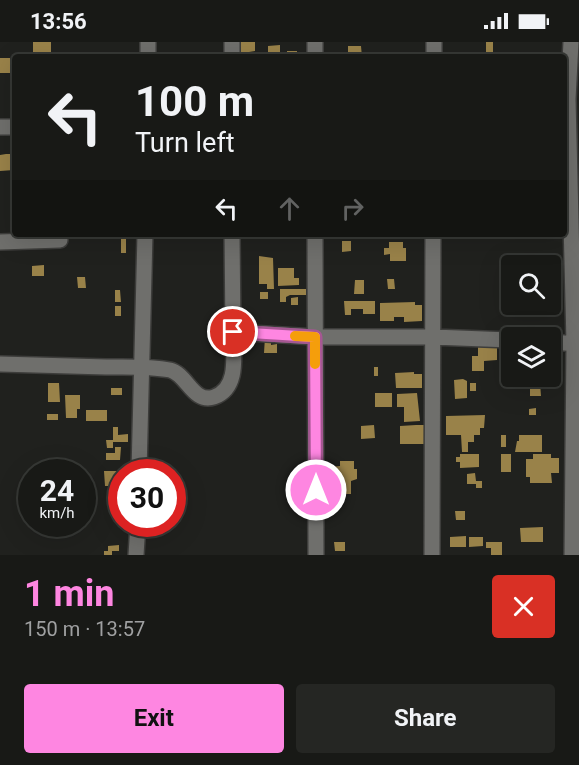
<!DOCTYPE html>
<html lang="en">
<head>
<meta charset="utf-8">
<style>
  body { margin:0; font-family:Roboto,sans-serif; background:#252623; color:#f1f3f6; height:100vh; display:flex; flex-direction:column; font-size:22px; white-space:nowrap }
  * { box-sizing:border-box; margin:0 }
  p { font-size:20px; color:#9fa0a1 }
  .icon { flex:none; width:33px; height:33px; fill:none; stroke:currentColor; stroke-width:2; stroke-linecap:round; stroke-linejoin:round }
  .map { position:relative; height:513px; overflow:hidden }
  .side { display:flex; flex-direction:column; background:#181916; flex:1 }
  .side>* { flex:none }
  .top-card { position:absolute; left:12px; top:12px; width:555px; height:183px; border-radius:6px; box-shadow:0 6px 24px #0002,0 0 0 2px #363835; background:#181916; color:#f1f3f6; overflow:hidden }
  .tools { position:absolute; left:501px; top:213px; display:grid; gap:12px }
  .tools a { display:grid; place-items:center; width:60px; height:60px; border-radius:6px; background:#181916; box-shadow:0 6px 24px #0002,0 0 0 2px #363835; font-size:30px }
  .speed { position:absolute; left:18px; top:417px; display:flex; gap:12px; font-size:30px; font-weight:700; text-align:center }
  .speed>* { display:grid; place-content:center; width:78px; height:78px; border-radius:50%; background:#181916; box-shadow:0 6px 24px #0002,0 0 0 2px #363835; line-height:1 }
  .speed small { font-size:15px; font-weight:400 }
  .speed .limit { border:9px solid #d22; background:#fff; color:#111 }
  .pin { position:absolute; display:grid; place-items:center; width:51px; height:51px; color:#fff; margin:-26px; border:3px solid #fff; border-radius:50%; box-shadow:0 2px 6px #0007 }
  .me { position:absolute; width:66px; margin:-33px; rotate:0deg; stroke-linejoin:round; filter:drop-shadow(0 0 4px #0008) }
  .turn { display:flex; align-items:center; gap:21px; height:126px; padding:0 24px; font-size:27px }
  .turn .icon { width:78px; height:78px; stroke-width:2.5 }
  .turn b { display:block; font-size:42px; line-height:51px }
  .lanes { display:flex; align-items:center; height:57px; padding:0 24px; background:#0003; justify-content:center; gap:30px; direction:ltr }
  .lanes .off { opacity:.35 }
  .round { display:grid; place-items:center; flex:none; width:63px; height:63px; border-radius:6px; background:#252623 }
  .headline { display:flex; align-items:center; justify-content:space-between; height:102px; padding:0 24px }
  h1 { font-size:36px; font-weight:700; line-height:45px; color:#fe86e1 }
  .primary-button { display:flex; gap:12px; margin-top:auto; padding:12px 24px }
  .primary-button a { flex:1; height:69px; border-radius:6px; background:#fe86e1; color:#111; font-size:24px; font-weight:700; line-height:69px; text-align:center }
  .primary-button a+a { background:#252623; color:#f1f3f6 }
  .status { display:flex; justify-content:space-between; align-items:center; height:42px; padding:0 30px; background:#181916; direction:ltr }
  .status svg { height:16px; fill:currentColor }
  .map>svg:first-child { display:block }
  .building { fill:#998249 }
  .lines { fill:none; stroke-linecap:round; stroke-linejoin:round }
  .minor-casing { stroke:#3d3d3b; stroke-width:18 }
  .minor { stroke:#6f6f6c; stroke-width:15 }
  .route-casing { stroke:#a55792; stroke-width:15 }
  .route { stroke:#fe86e1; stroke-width:10 }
  .slow { stroke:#f59e0b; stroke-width:10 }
</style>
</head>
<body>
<div class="status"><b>13:56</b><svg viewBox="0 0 49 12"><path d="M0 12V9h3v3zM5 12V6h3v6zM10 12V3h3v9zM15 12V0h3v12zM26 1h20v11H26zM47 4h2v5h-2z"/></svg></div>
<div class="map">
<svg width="579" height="513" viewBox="0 0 579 513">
  <rect width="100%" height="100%" fill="#20211e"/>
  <path class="building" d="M33,0h18v14l-18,1z
    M233,0h22v9l-6,1v5h-15z
    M486,0h7v15h-24v-2h17z
    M280,3v9l-12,1v-9z
    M348,4h13l1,11h-14z
    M287,9h10v6h-10z
    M110,10h15v5h-15z
    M0,16h10v15h-10z
    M6,112h8v16l-14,1v-16z
    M10,149h5v10h-5z
    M121,195h5v16h-5z
    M342,199h9v10l-9,1z
    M389,200h14v6h3v13h-16v-7l-6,1v-7h5z
    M259,214l14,2 1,31h-7v-5h-8z
    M44,223v11h-12v-10z
    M278,226h16v10h5v7l-21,1z
    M77,235h8l1,11h-8z
    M387,237h7l1,10h-7z
    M355,238h9v14h-10z
    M280,247h26v6h-16l-4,2v5h-6z
    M115,248h5l1,12h-6z
    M260,250h8v7h-8z
    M298,255v8h-7v-7z
    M344,259h31v13h-12v-5h-12v6h-6z
    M415,260v3h7v16l-18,1v-5h-10v4h-14v-18z
    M115,264h6v10h-6z
    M265,295h6v8l6,-1v9h-13z
    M497,304v14l-13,1v10h-12v-15h6v-9z
    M374,325h4v9h-4z
    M414,330v2h8v14h-26l-1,-15z
    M463,337l4,2v17l-12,1 -1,-19z
    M48,341h11l1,19h-12z
    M470,341h6v8h-6z
    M530,341h10l1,13h-11z
    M111,346h11v7h-11z
    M375,351h17v14h-17z
    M417,351l3,28 -16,1v-15h-7v-13z
    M65,353h15v14h-3v9h-11z
    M536,366v7h-7v-6z
    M86,368h21v11h-21z
    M47,372h11v6h-11z
    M485,373l-1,13h-4v7h-6v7h-6v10h-6l-1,-17h-15v-19z
    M374,383l1,13 -14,1v-13z
    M416,383h9v19h-25v-18z
    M113,385h5v8l10,-1v8h-15z
    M501,393h5v12h-5z
    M519,393h23v17h-27l2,-11h2z
    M106,398h7v8h-6z
    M115,405h6l-1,13h-14v-7h9z
    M460,412h19v13l-19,1v-6h-4v-5h4z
    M501,412h10v18h-10z
    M533,412h18v4h8v15h-8l1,10h-22v-6h-4v-18h7z
    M340,419h14v8h3v10l-6,2v13h-21l-1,-27 11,-1z
    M104,429h16l1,15h-16z
    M475,431l1,8h6v7h-6v-4h-9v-10z
    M112,453v8h-5v-7z
    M455,469h10v9h-9z
    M543,485v15h-22l-1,-14z
    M466,494v11h-16v-10z
    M469,495h14v9l-14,1z
    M334,500h11v9h-10z
    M486,500h16v13h-11v-7h-5z
    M119,503v6h-7v4h-8v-4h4v-5z"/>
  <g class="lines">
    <defs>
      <path id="minor" d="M571,0l-3,57 6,244 -2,212
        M148,15v-15
        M232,15v-15
        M315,15v-15
        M434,15v-15
        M0,85h15
        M232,192l1,98
        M315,192l1,321
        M0,200l60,-2
        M550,300l29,2
        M0,322c35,1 70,2 106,3 21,0 43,-1 64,3 17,4 23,34 44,27 26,-9 19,-44 19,-65l82,5h118l79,3
        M139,430l6,-238
        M136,513l2,-31
        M432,513l1,-321"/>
    </defs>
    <use href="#minor" class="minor-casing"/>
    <use href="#minor" class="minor"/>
  </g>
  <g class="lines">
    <defs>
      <path id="route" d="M233,290l82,5 1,153"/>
    </defs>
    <use href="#route" class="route-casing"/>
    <use href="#route" class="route"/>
    <path class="slow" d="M295,294l20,1v27"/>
  </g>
</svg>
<div class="tools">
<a><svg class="icon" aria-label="search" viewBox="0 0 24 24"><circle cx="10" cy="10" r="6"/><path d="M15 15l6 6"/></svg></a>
<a><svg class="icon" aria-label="layers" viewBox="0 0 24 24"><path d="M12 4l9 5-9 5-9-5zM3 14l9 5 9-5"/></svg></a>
</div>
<div class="speed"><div>24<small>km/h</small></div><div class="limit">30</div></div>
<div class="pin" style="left:233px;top:290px;background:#d93025"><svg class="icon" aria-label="arrive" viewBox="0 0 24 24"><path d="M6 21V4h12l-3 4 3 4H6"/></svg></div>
<svg class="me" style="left:316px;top:448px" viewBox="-20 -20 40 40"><circle r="17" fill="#fe86e1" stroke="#fff" stroke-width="3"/><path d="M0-11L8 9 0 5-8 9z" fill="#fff"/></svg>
<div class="top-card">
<div class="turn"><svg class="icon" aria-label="left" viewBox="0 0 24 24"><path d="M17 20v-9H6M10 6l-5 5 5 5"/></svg><div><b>100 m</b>Turn left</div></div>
<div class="lanes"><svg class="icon" aria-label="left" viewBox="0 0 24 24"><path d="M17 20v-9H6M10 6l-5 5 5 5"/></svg><svg class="icon off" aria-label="ahead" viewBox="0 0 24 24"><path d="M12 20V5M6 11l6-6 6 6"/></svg><svg class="icon off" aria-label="right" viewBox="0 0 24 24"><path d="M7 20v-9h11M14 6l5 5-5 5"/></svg></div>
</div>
</div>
<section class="side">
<div class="headline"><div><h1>1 min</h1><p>150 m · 13:57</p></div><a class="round" style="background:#d93025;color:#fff"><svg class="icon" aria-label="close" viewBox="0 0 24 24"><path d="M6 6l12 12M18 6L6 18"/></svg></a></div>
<div class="primary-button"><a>Exit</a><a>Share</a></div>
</section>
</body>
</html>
